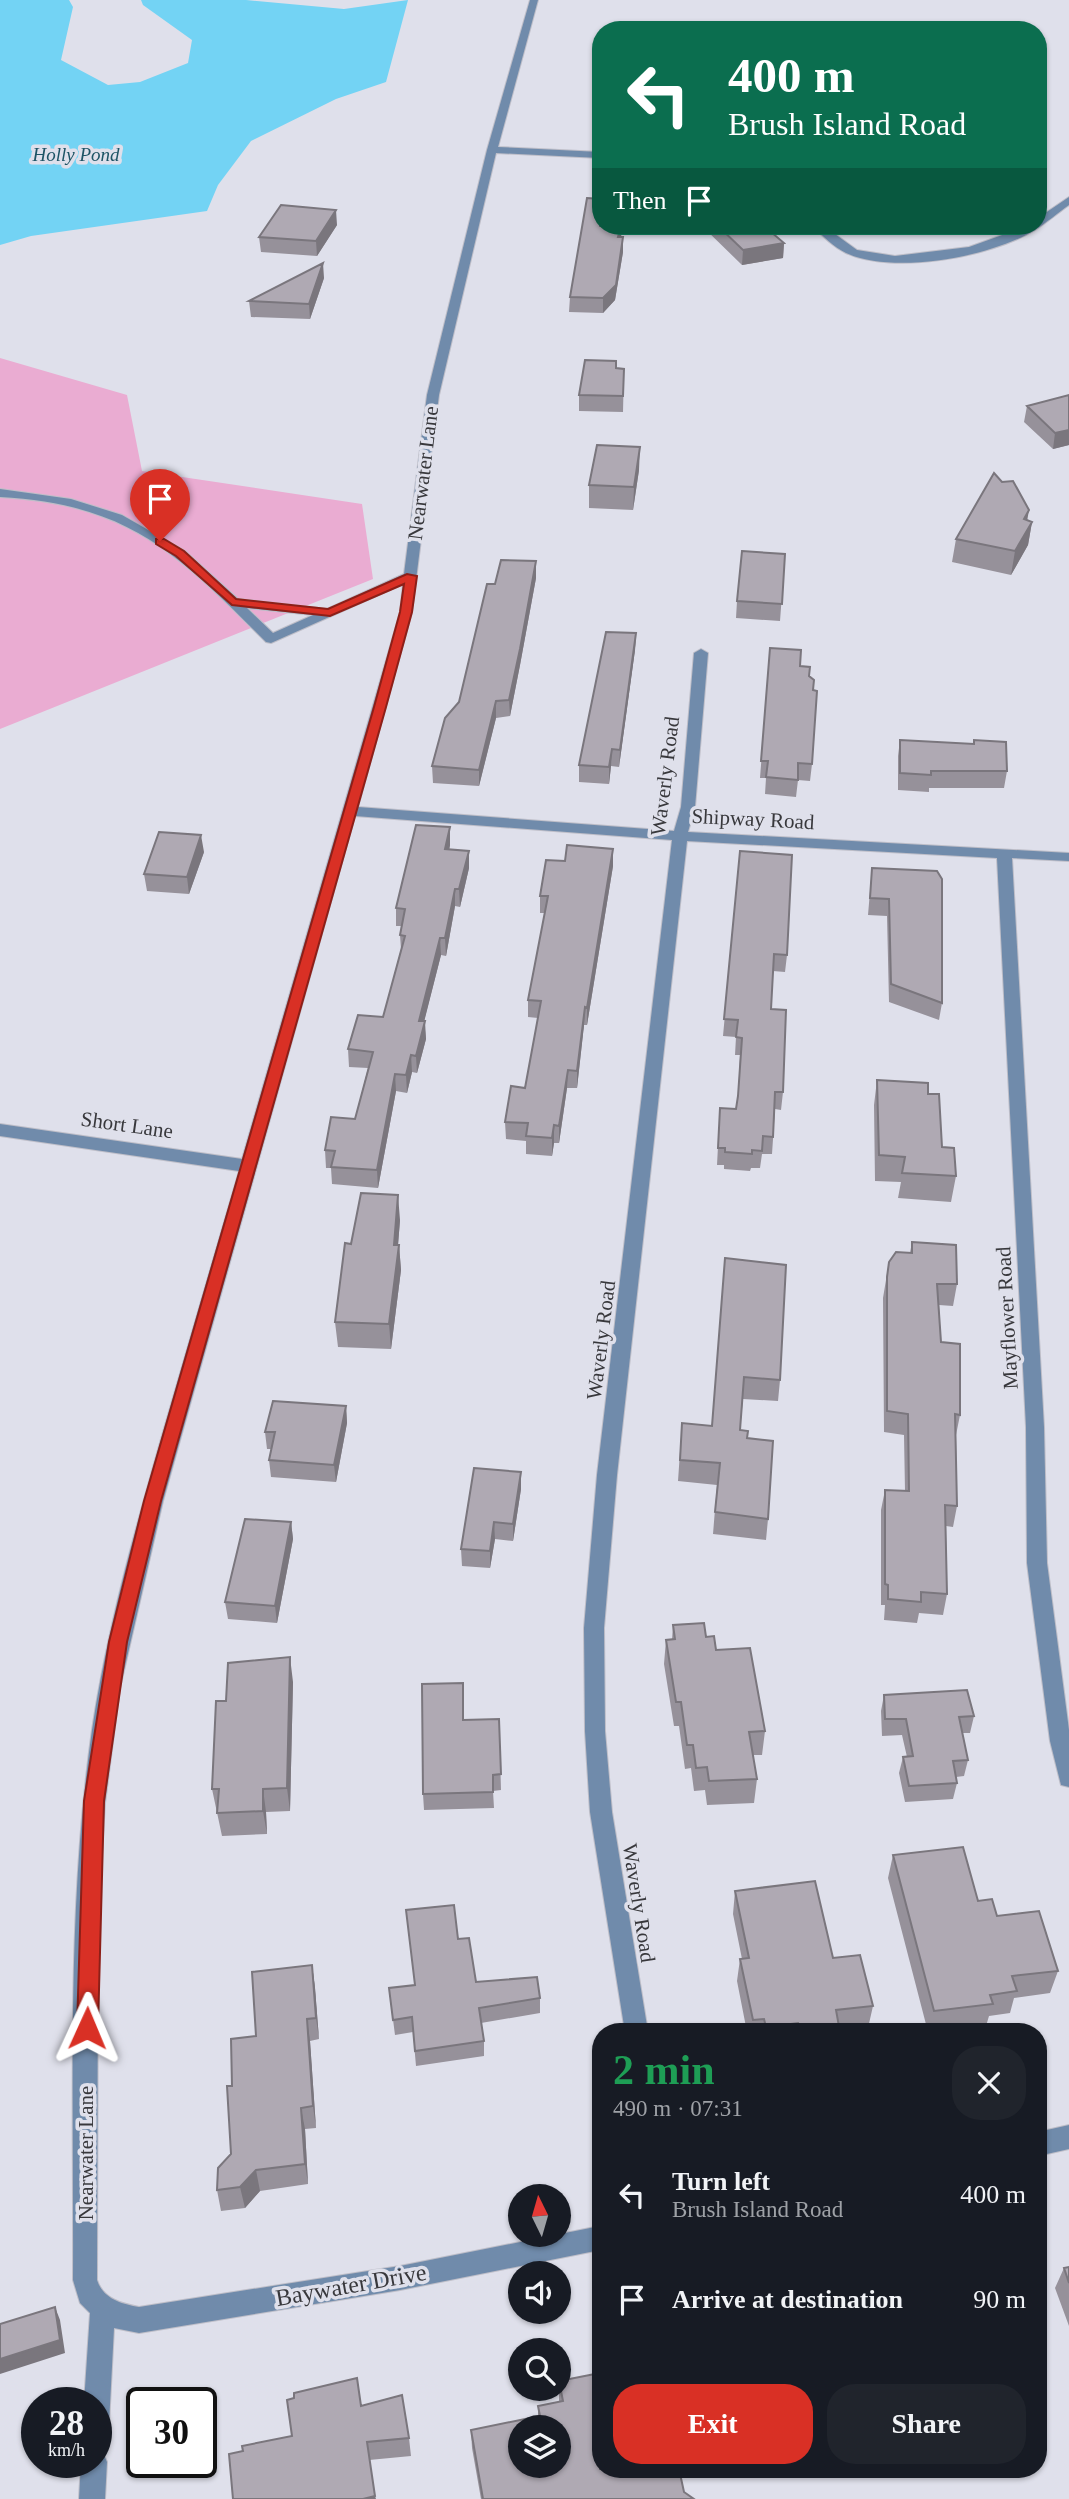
<!DOCTYPE html>
<html lang="en">
<head>
<meta charset="utf-8">
<style>
  body { margin:0; font-family:Georgia,serif; background:#20242c; color:#f1f3f6; height:100vh; display:flex; flex-direction:column; font-size:26px; white-space:nowrap }
  * { box-sizing:border-box; margin:0 }
  p { font-size:23px; color:#9ea1a6 }
  .icon { flex:none; width:38px; height:38px; fill:none; stroke:currentColor; stroke-width:2; stroke-linecap:round; stroke-linejoin:round }
  .map { position:relative; flex:1; overflow:hidden }
  .drawer { position:absolute; left:592px; top:2023px; width:455px; height:455px; display:flex; flex-direction:column; background:#171b24; border-radius:28px; box-shadow:0 2px 5px #0004 }
  .drawer>* { flex:none }
  .top-card { position:absolute; left:592px; top:21px; width:455px; height:214px; border-radius:28px; box-shadow:0 2px 5px #0004; background:#0b6e4f; color:#fff; overflow:hidden }
  .needle { width:46px; rotate:355deg }
  .controls { position:absolute; left:508px; top:2184px; display:grid; gap:14px }
  .controls a { display:grid; place-items:center; width:63px; height:63px; border-radius:50%; background:#171b24; box-shadow:0 2px 5px #0004; font-size:35px }
  .speed { position:absolute; left:21px; top:2387px; display:flex; gap:14px; font-size:35px; font-weight:700; text-align:center }
  .speed>* { display:grid; place-content:center; width:91px; height:91px; border-radius:50%; background:#171b24; box-shadow:0 2px 5px #0004; line-height:1 }
  .speed small { font-size:18px; font-weight:400 }
  .speed .limit { border:4px solid #111; border-radius:10px; background:#fff; color:#111 }
  .pin { position:absolute; display:grid; place-items:center; width:60px; height:60px; color:#fff; margin:-72px -30px; border-radius:50% 50% 50% 0; rotate:-45deg; box-shadow:0 0 7px #0007 }
  .pin .icon { rotate:45deg }
  .me { position:absolute; width:77px; margin:-38px; rotate:1deg; stroke-linejoin:round; filter:drop-shadow(0 0 5px #0008) }
  .turn { display:flex; align-items:center; gap:24px; height:147px; padding:0 21px; font-size:32px }
  .turn .icon { width:91px; height:91px; stroke-width:2.5 }
  .turn b { display:block; font-size:49px; line-height:60px }
  .then { display:flex; align-items:center; height:66px; padding:0 21px; background:#0003; gap:14px; font-size:26px }
  .round { display:grid; place-items:center; flex:none; width:74px; height:74px; border-radius:28px; background:#20242c }
  .overview { display:flex; align-items:center; justify-content:space-between; height:119px; padding:0 21px }
  h1 { font-size:42px; font-weight:800; line-height:52px; color:#1e9e55 }
  .cta { display:flex; gap:14px; margin-top:auto; padding:14px 21px }
  .cta a { flex:1; height:80px; border-radius:28px; background:#d93025; color:#fff; font-size:28px; font-weight:800; line-height:80px; text-align:center }
  .cta a+a { background:#20242c; color:#f1f3f6 }
  ul { padding:0; list-style:none }
  li { display:flex; align-items:center; gap:21px; height:105px; padding:0 21px }
  li div { flex:1 }
  li b { display:block; font-size:26px }
  li em { font-style:normal }
  .map>svg:first-child { display:block }
  .green { fill:#eaacd2 }
  .water { fill:#73d3f4 }
  .lines { fill:none; stroke-linecap:round; stroke-linejoin:round }
  .minor-casing { stroke:#bebec8; stroke-width:2 }
  .minor { fill:#708bab; fill-rule:evenodd }
  .wall { fill:#96919a }
  .shaded-wall { fill:#7a767d }
  .building { fill:#afa9b3; stroke:#7a767d; stroke-width:2; fill-rule:evenodd }
  .route { fill:#d93025; stroke:#8d1f18; stroke-width:2 }
  .labels { text-anchor:middle; dominant-baseline:central; stroke-width:7; stroke-linejoin:round; paint-order:stroke }
  .far-water-label { font-size:19px; font-style:italic; fill:#1e5466; stroke:#dfe0eb }
  .street-label { font-size:21px; fill:#38383c; stroke:#dfe0eb }
  .near-street-label { font-size:24px; fill:#38383c; stroke:#dfe0eb }
</style>
</head>
<body>
<div class="map">
<svg width="1069" height="2499" viewBox="0 0 1069 2499">
  <rect width="100%" height="100%" fill="#dfe0eb"/>
  <path class="green" d="M0,358l127,37 15,76 220,33 11,75 -373,150z"/>
  <path class="water" d="M0,0h69l4,7 -12,53 47,25 32,-3 48,-19 4,-23 -49,-35 -2,-5h105l98,9 64,-9 -22,82 -50,17 -85,42 -33,44 -11,26 -176,25 -31,9z"/>
  <g class="lines">
    <defs>
      <path id="minor" d="M530,0h8l-40,147 102,5v6l-104,-5 -57,242 -27,217 -54,195 316,24 7,-24 13,-154 7,-4 7,4 -13,154 -7,25 381,21v8l-57,-3 32,569 3,136 22,167v57l-8,-2 -11,-44 -23,-178 -1,-136 -29,-569 -310,-17 -70,634 -13,153 1,103 7,81 36,220h-23l-35,-220 -5,-81 -1,-103 13,-153 75,-635 -317,-24 -192,685 -43,187 -15,115 -7,118 -1,359c6,19 25,24 42,27l261,-41 200,-40v24l-200,40 -261,43 -25,-5 -5,96 -4,9 -9,4v-34h-12l6,-90 -10,-10 -7,-23c1,-183 -7,-368 19,-550 15,-101 43,-200 71,-298 25,-87 50,-174 76,-261l-239,-35v-12l242,35 158,-547 3,-28 -132,59 -5,-1c-86,-86 -135,-138 -266,-145v-8l71,10 51,16 63,36 53,48 89,10 77,-35 23,-179 60,-245zM247,608l66,7 -40,18z
        M1069,197v8c-11,8 -23,18 -34,25 -44,27 -141,45 -189,23 -12,-6 -24,-17 -33,-27h11l33,24 38,6 74,-9 58,-21h11v-8z
        M1069,2125v24l-31,7v-24z
        M96,2450l7,3 4,9 -2,37h-26l2,-37h15z"/>
    </defs>
    <use href="#minor" class="minor-casing"/>
    <use href="#minor" class="minor"/>
  </g>
  <path class="wall" d="M337,225l-20,31 -56,-4 -2,-15z
    M600,226h23l-2,11 2,15 -8,48 -12,13 -34,-1 1,-15z
    M702,226h62l20,17 -1,15 -41,7z
    M324,278l-14,41 -59,-2 -2,-16z
    M616,368l8,1 -1,43 -44,-1v-16z
    M1069,395v50l-16,4 -29,-27 3,-16z
    M639,470l-6,40 -44,-2v-23z
    M1027,520l5,2 -4,23 -17,30 -59,-13 4,-23z
    M785,554l-5,67 -44,-3 1,-17z
    M536,578l-16,87 -10,51 -14,2 -17,68 -46,-3 -1,-17 27,-64 36,-118z
    M636,633l-1,17 -16,117 -8,-1 -2,18 -30,-2v-17z
    M770,648l30,18 9,10 4,14 -1,74 -2,17 -12,-1 -2,17 -31,-3 1,-16h-6z
    M900,740l73,4 1,-4 33,31 -3,17h-75v4l-31,-2v-34z
    M450,827v18l-1,5 20,1v17l-9,39 -5,-1 -9,50 -5,-1 -17,66 2,18 -9,34 -5,-1 -5,21 -11,-2 -18,97 -46,-4 -1,-16h-5l-1,-18 30,-31 13,-51 -19,-1 -1,-18 35,-32 18,-68 -1,-14 2,-9h-6v-18z
    M613,849v17l-26,159h-3l-7,63h-10l-8,55h-5l-2,13 -26,-2v-13l-20,-2 -1,-17 20,-34 13,-70 -10,-1v-17l17,-87h-5v-17l25,-35z
    M740,851l47,104 -2,17 -12,-1 -2,38 12,83 -2,18 -6,-1 -3,45h-10l-2,14h-9l-1,3 -26,-2v-4h-7l3,-57 16,1 2,-10 2,-44h-5l1,-18 -13,-1z
    M204,852l-15,42 -42,-3 -3,-17z
    M872,868l65,3 5,132 -3,17 -50,-18 -2,-86 -19,-1z
    M877,1080l51,14 14,53 14,29 -5,26 -53,-4 3,-16 -26,-1 -1,-76z
    M400,1220l-2,25h1l2,25 -10,79 -53,-2 -3,-25 16,-78z
    M912,1242l45,42 -4,22 -14,-1 2,37 19,73 -4,20 1,71 -4,21 -7,-1 1,68 -4,21 -24,-2 -2,10 -33,-3 1,-15h-4v-95l4,-20 20,1 -1,-56 -20,-3 -1,-134 6,-36 21,-9z
    M725,1258l55,122 -2,21 -35,-2 -3,31 7,8 21,81 -2,21 -53,-6 4,-49 -39,-4 4,-58 30,3z
    M346,1406l1,17 -11,59 -65,-5 -2,-17 2,-11h-4l-2,-17z
    M521,1472v17l-8,52 -18,-2 -5,29 -28,-2 -1,-17z
    M291,1522l2,17 -16,84 -49,-4 -3,-17z
    M673,1625l33,12 10,13 49,81 -3,24h-9l4,24 -3,24 -47,2 -2,-15 -11,1 -3,-23 -6,1 -6,-43h-5l-10,-62 2,-24h6z
    M293,1682l-3,129 -24,1 1,22 -45,2 -10,-47 14,-88z
    M884,1695l90,21 -4,17h-8l6,27 -4,16 -8,1 1,6 -4,16 -48,3 -6,-29 4,-16h4l-5,-22 -20,1 -1,-25z
    M499,1719l2,71 -8,1 1,17 -70,2 -1,-16 41,-74z
    M893,1855l85,46 19,15 61,55 -8,22 -36,5 -4,15 -21,3 -3,10 -46,6h-12l-40,-154z
    M735,1891l98,67 40,48 -5,22 -28,4h-93l-10,-51 3,-22h2l-9,-45z
    M406,1910l52,29 18,43 64,16v15l-59,10 3,18v15l-68,10 -3,-34 -18,3 -6,-47 26,-3z
    M312,1965l3,23 4,51 -9,2 6,87 -11,1 3,55 -48,7 -15,17 -24,3 -4,-21 14,-36 1,-68 24,-50z
    M1069,2267v59l-14,-38 9,-20z
    M559,2381l125,111 10,7h-213l-9,-51 -1,-18 67,-13v-11l21,-4z
    M294,2398l67,8 48,32 2,18 -42,4 -126,-9 49,-15z"/>
  <path class="shaded-wall" d="M336,210l1,15 -20,31 -1,-15z
    M621,226h2l-5,25v-14z
    M623,237v15l-8,48 -12,13v-15z
    M784,243l-1,15 -41,7 1,-15z
    M323,263l1,15 -14,41 -1,-15z
    M1069,430v15l-16,4 2,-16z
    M640,447l-1,23 -6,40 1,-23z
    M1029,510l-4,23 7,-11 -4,23 -17,30 4,-24 9,-32z
    M536,561v17l-16,87 -10,51 -1,-16z
    M636,633l-1,17 -16,117 1,-17z
    M496,701v17l-17,68v-16z
    M612,749l-1,17 -2,18v-17z
    M450,827v18l-4,21 -1,-17z
    M201,835l3,17 -15,42 -2,-17z
    M613,849v17l-26,159v-17z
    M469,851v17l-9,39 -1,-18z
    M455,889v17l-9,50 -1,-18z
    M440,938l1,17 -21,83 -1,-17z
    M585,1007l-1,18 -7,63v-17z
    M425,1021l1,18 -9,34 -1,-17z
    M411,1055l1,17 -5,21 -1,-18z
    M568,1070l-1,18 -8,55v-17z
    M395,1074l1,17 -18,97 -1,-18z
    M554,1125v18l-2,13v-18z
    M398,1195l2,25 -4,50 -2,-25z
    M399,1245l2,25 -10,79 -2,-25z
    M346,1406l1,17 -11,59 -2,-17z
    M521,1472v17l-8,52v-17z
    M291,1522l2,17 -16,84 -2,-17z
    M494,1522l1,17 -5,29v-17z
    M290,1657l3,25 -3,129 -3,-23z
    M263,1789l3,23 1,22 -4,-23z
    M312,1965l3,23 4,51 -3,-21z
    M307,2019l3,22 6,87 -3,-22z
    M301,2108l4,21 3,55 -3,-20z
    M256,2170l4,21 -15,17 -5,-21z
    M55,2307l5,13 5,33 -65,21v-15z
    M375,2496l1,3h-13z"/>
  <path class="building" d="M587,198l13,1v27h21l-3,11h5l-7,48 -13,13 -33,-1z
    M281,205l55,5 -20,31 -57,-4z
    M718,226h46l20,17 -41,7z
    M323,263l-14,41 -60,-3z
    M585,360l31,1v7l8,1 -1,27 -44,-1z
    M1069,395v35l-14,3 -28,-27z
    M597,445l43,2 -6,40 -45,-2z
    M994,473l8,9 11,-1 16,29 -5,9 8,3 -17,29 -59,-12z
    M742,551l43,3 -3,50 -45,-3z
    M501,560l35,1 -16,88 -11,51 -13,1 -17,69 -47,-4 13,-48 14,-16 28,-118h8z
    M606,632l30,1 -16,117 -8,-1 -3,18 -30,-2z
    M770,648l31,2 -1,16 10,1 -1,9 5,4 -1,10 4,1 -5,73 -14,-1v17l-32,-3 2,-16h-7z
    M900,740l74,4v-4l32,2 1,29h-76v4l-31,-2z
    M416,825l34,2 -5,22 24,2 -10,38h-4l-10,49h-5l-21,83h6l-9,35 -5,-1 -5,20 -11,-1 -18,96 -46,-3 4,-16 -10,-1 6,-33 24,2 18,-67 -25,-3 10,-34 25,2 22,-81 -5,-1 5,-26 -9,-1z
    M159,832l42,3 -14,42 -43,-3z
    M567,845l46,4 -26,159 -2,-1 -8,64 -9,-1 -9,56 -5,-1 -2,13 -26,-2 2,-13 -23,-1 6,-36 14,2 16,-87 -13,-1 20,-104h-8l6,-36 19,1z
    M740,851l52,4 -5,100 -13,-1 -3,55 15,1 -3,82h-8l-2,45 -10,-1 -1,15 -10,-1v4l-27,-2v-4h-7l2,-40 16,1 2,-13 4,-58 -6,-1 2,-17 -14,-1z
    M872,868l65,3 5,8v124l-51,-19 -2,-85 -19,-1z
    M877,1080l51,3v11h11l3,53 12,1 2,28 -54,-3 3,-16 -26,-2z
    M361,1193l37,2 -4,50h5l-10,79 -54,-2 10,-79 6,1z
    M912,1242l44,3 1,39h-20l4,58 19,2v71l-5,-1 2,92 -12,-1 2,89 -26,-2v10l-33,-3v-14l-3,-1v-94l24,1 -1,-77 -21,-3v-134l2,-15 7,-10 16,1z
    M725,1258l61,7 -6,115 -36,-3 -4,53 8,1 -1,7 26,3 -5,78 -53,-7 5,-49 -40,-3 2,-37 30,3z
    M273,1401l73,5 -12,59 -65,-5 6,-28h-10z
    M474,1468l47,4 -8,52 -19,-2 -4,29 -29,-2z
    M245,1519l46,3 -16,84 -50,-4z
    M704,1623l2,14 8,-1 2,14 34,-2 15,83 -16,1 8,47 -48,2 -2,-14 -11,1 -3,-23h-6l-6,-43h-5l-10,-62 9,-1 -2,-14z
    M290,1657l-3,131 -24,1v22l-46,2 2,-24h-7l4,-88h10l2,-38z
    M463,1683v37l36,-1 2,55 -8,1v17l-70,2 -1,-110z
    M967,1690l7,26 -15,1 9,43 -15,1 4,22 -48,3 -6,-29 10,-1 -7,-37h-21l-1,-24z
    M963,1847l15,54 14,-2 5,17 42,-5 19,60 -46,5 5,15 -27,4 3,9 -59,7 -41,-156z
    M815,1881l18,77 27,-3 13,51 -37,4 4,22h-40l-2,-9 -32,4 -2,-8 -11,1 -13,-61 9,-1 -14,-67z
    M454,1905l4,34 11,-1 7,44 61,-5 3,21 -61,10 5,33 -69,10 -3,-34 -19,3 -4,-32 26,-3 -9,-75z
    M312,1965l4,53 -9,1 6,87 -12,2 4,56 -49,6 -16,17 -23,3 1,-22 13,-14 -4,-68h5l-1,-47 25,-3 -4,-64z
    M1069,2267v16l-5,-15z
    M55,2307l5,33 -60,19v-35z
    M600,2373v96h79l5,23 10,7h-211l-12,-69 69,-14 -2,-10 25,-5 -4,-20zM520,2427h38v39h-38z
    M357,2378l4,28 41,-11 7,43 -42,4 8,54 -12,3h-130l-4,-45 14,-3 -1,-5 50,-10 -5,-36 7,-2v-5z"/>
  <path class="route" d="M156,539h8l20,12 52,48 92,10 79,-35 10,2 -5,36 -26,95 -225,794 -34,141 -23,159 -6,227 -3,7 -8,3 -7,-3 -3,-7 7,-227 25,-159 35,-141 230,-794 26,-95 4,-28 -74,32 -98,-11 -56,-49 -20,-12z"/>
  <g class="labels">
    <g class="far-water-label">
      <text x="76" y="154">Holly Pond</text>
    </g>
    <g class="street-label">
      <text transform="translate(423 473) rotate(-83)">Nearwater Lane</text>
      <text transform="translate(665 776) rotate(-83)">Waverly Road</text>
      <text transform="translate(753 819) rotate(3)">Shipway Road</text>
      <text transform="translate(127 1125) rotate(8)">Short Lane</text>
      <text transform="translate(1007 1318) rotate(-93)">Mayflower Road</text>
      <text transform="translate(601 1340) rotate(-83)">Waverly Road</text>
      <text transform="translate(639 1903) rotate(81)">Waverly Road</text>
      <text transform="translate(86 2153) rotate(-90)">Nearwater Lane</text>
    </g>
    <g class="near-street-label">
      <text transform="translate(351 2285) rotate(-10)">Baywater Drive</text>
    </g>
  </g>
</svg>
<div class="controls">
<a><svg class="needle" viewBox="-14 -14 28 28"><path d="M0-13l5 13h-10z" fill="#e53935"/><path d="M0 13l5-13h-10z" fill="#9ea1a6"/></svg></a>
<a><svg class="icon" aria-label="sound" viewBox="0 0 24 24"><path d="M4 9h4l5-4v14l-5-4H4zM17 9q2 3 0 6"/></svg></a>
<a><svg class="icon" aria-label="search" viewBox="0 0 24 24"><circle cx="10" cy="10" r="6"/><path d="M15 15l6 6"/></svg></a>
<a><svg class="icon" aria-label="layers" viewBox="0 0 24 24"><path d="M12 4l9 5-9 5-9-5zM3 14l9 5 9-5"/></svg></a>
</div>
<div class="speed"><div>28<small>km/h</small></div><div class="limit">30</div></div>
<div class="pin" style="left:160px;top:541px;background:#d93025"><svg class="icon" aria-label="arrive" viewBox="0 0 24 24"><path d="M6 21V4h12l-3 4 3 4H6"/></svg></div>
<svg class="me" style="left:87px;top:2028px" viewBox="-20 -20 40 40"><path d="M0-17L14 15 0 8-14 15z" fill="#d93025" stroke="#fff" stroke-width="4"/></svg>
<div class="top-card">
<div class="turn"><svg class="icon" aria-label="left" viewBox="0 0 24 24"><path d="M17 20v-9H6M10 6l-5 5 5 5"/></svg><div><b>400 m</b>Brush Island Road</div></div>
<div class="then">Then<svg class="icon" aria-label="arrive" viewBox="0 0 24 24"><path d="M6 21V4h12l-3 4 3 4H6"/></svg></div>
</div>
<section class="drawer">
<div class="overview"><div><h1>2 min</h1><p>490 m · 07:31</p></div><a class="round"><svg class="icon" aria-label="close" viewBox="0 0 24 24"><path d="M6 6l12 12M18 6L6 18"/></svg></a></div>
<ul>
<li><svg class="icon" aria-label="left" viewBox="0 0 24 24"><path d="M17 20v-9H6M10 6l-5 5 5 5"/></svg><div><b>Turn left</b><p>Brush Island Road</p></div><em>400 m</em></li>
<li><svg class="icon" aria-label="arrive" viewBox="0 0 24 24"><path d="M6 21V4h12l-3 4 3 4H6"/></svg><div><b>Arrive at destination</b></div><em>90 m</em></li>
</ul>
<div class="cta"><a>Exit</a><a>Share</a></div>
</section>
</div>
</body>
</html>
